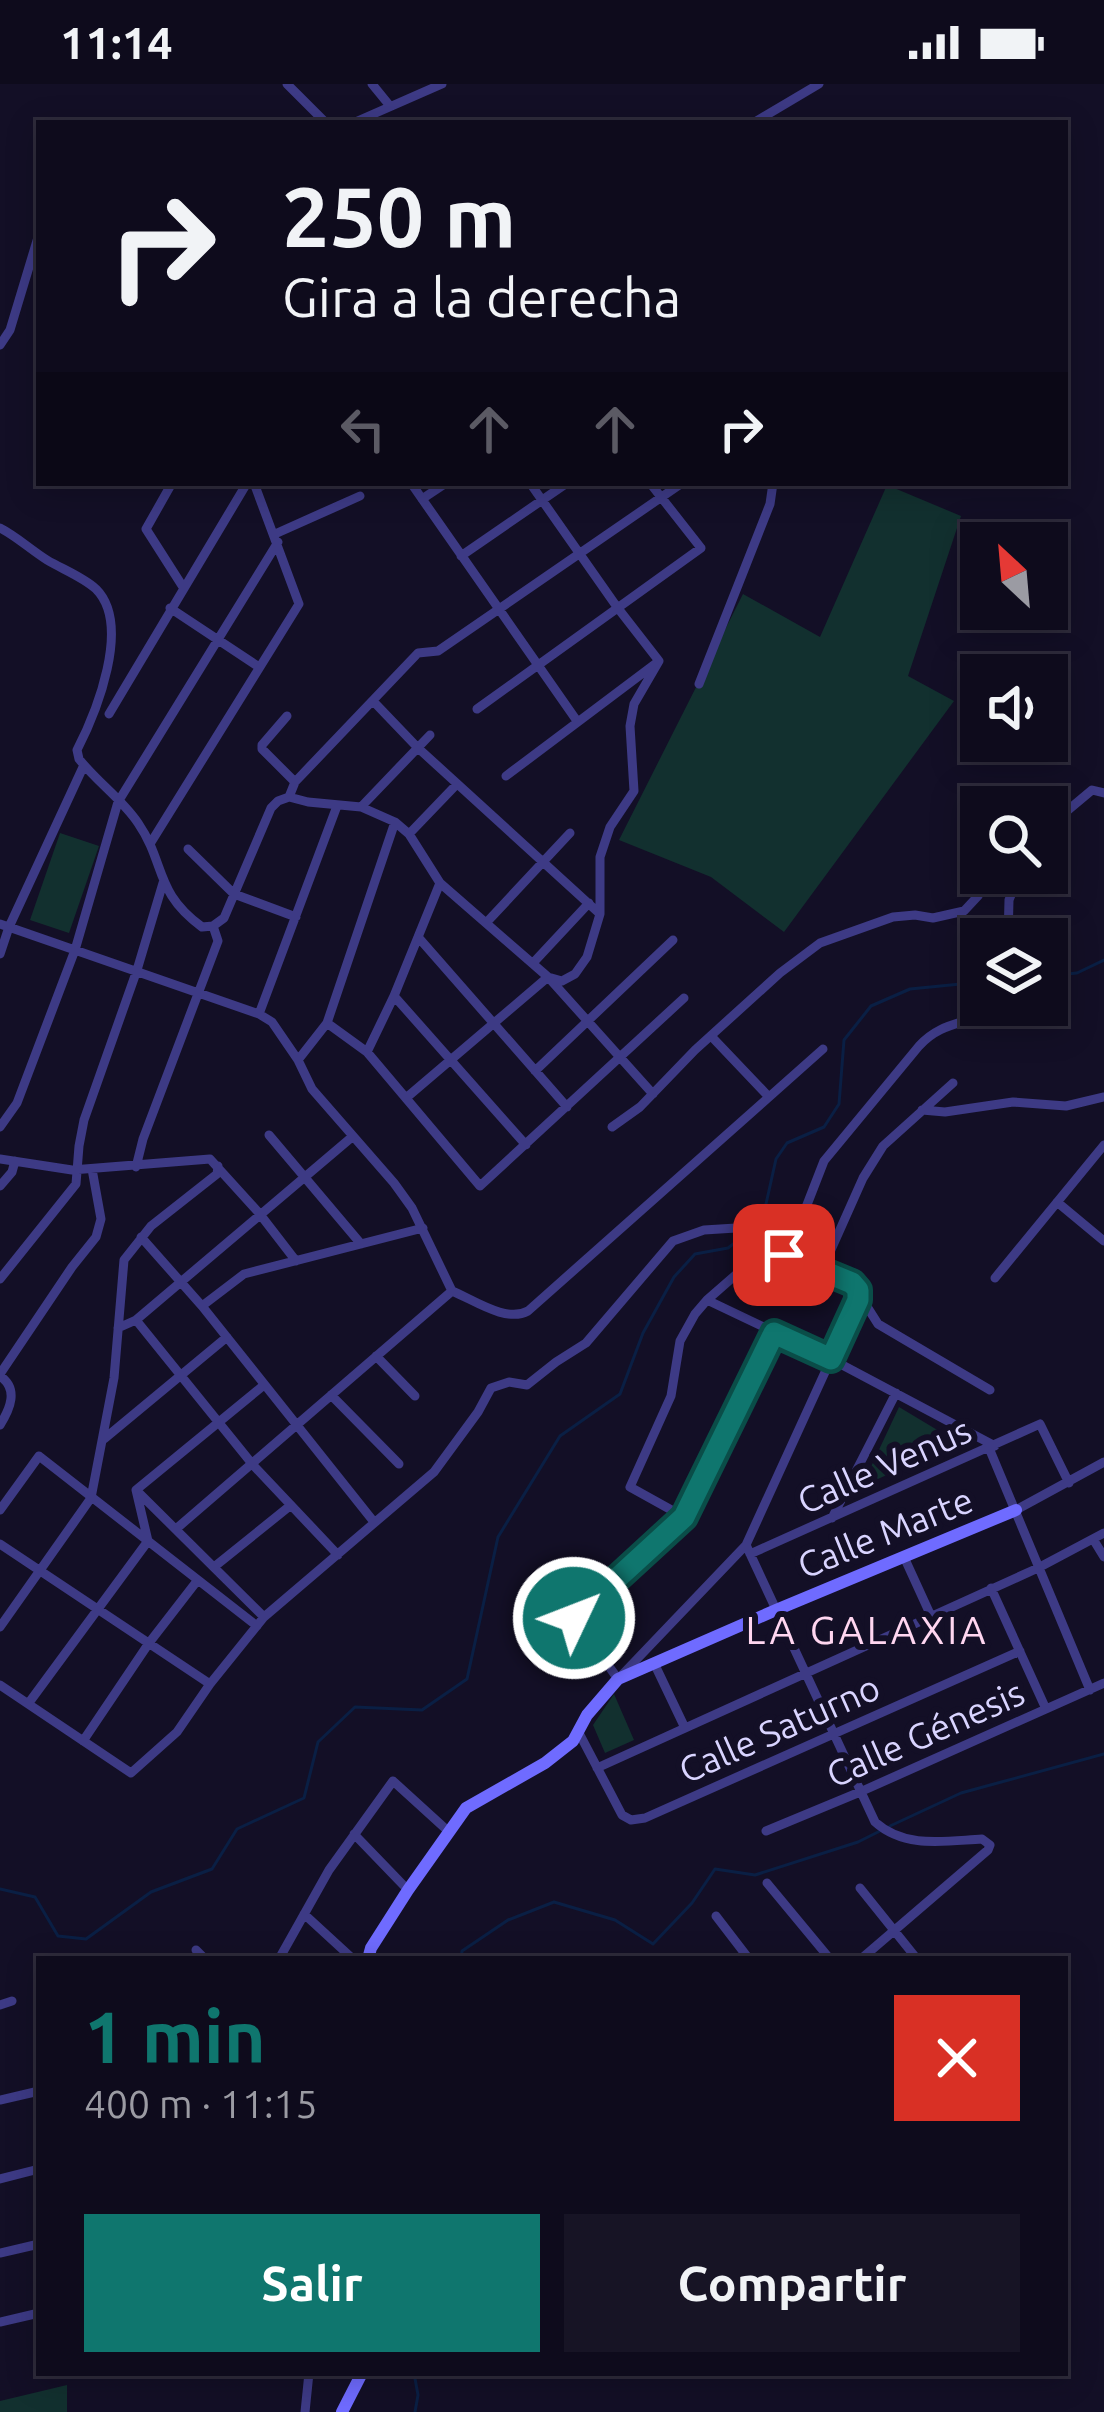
<!DOCTYPE html>
<html lang="es">
<head>
<meta charset="utf-8">
<style>
  body { margin:0; font-family:Ubuntu,sans-serif; background:#171425; color:#f1f3f6; height:100vh; display:flex; flex-direction:column; font-size:45px; white-space:nowrap }
  * { box-sizing:border-box; margin:0 }
  p { font-size:39px; color:#9b9ba3 }
  .icon { flex:none; width:66px; height:66px; fill:none; stroke:currentColor; stroke-width:2; stroke-linecap:round; stroke-linejoin:round }
  .map { position:relative; flex:1; overflow:hidden }
  .drawer { position:absolute; left:36px; top:1872px; width:1032px; height:420px; display:flex; flex-direction:column; background:#0e0b1c; border-radius:0px; box-shadow:0 6px 30px #0003,0 0 0 3px #2e2b3b }
  .drawer>* { flex:none }
  .hud { position:absolute; left:36px; top:36px; width:1032px; height:366px; border-radius:0px; box-shadow:0 6px 30px #0003,0 0 0 3px #2e2b3b; background:#0e0b1c; color:#f1f3f6; overflow:hidden }
  .needle { width:78px; rotate:334deg }
  .controls { position:absolute; left:960px; top:438px; display:grid; gap:24px }
  .controls a { display:grid; place-items:center; width:108px; height:108px; border-radius:0px; background:#0e0b1c; box-shadow:0 6px 30px #0003,0 0 0 3px #2e2b3b; font-size:60px }
  .pin { position:absolute; display:grid; place-items:center; width:102px; height:102px; color:#fff; margin:-51px; border-radius:24px; box-shadow:0 6px 18px #0006 }
  .me { position:absolute; width:132px; margin:-66px; rotate:47deg; stroke-linejoin:round; filter:drop-shadow(0 0 9px #0008) }
  .turn { display:flex; align-items:center; gap:42px; height:252px; padding:0 48px; font-size:54px }
  .turn .icon { width:156px; height:156px; stroke-width:2.5 }
  .turn b { display:block; font-size:84px; line-height:102px }
  .lanes { display:flex; align-items:center; height:114px; padding:0 48px; background:#0003; justify-content:center; gap:60px; direction:ltr }
  .lanes .off { opacity:.35 }
  .round { display:grid; place-items:center; flex:none; width:126px; height:126px; border-radius:0px; background:#171425 }
  .head { display:flex; align-items:center; justify-content:space-between; height:204px; padding:0 48px }
  h1 { font-size:72px; font-weight:600; line-height:90px; color:#0f766e }
  .button { display:flex; gap:24px; margin-top:auto; padding:24px 48px }
  .button a { flex:1; height:138px; border-radius:0px; background:#0f766e; color:#fff; font-size:48px; font-weight:600; line-height:138px; text-align:center }
  .button a+a { background:#171425; color:#f1f3f6 }
  .status { display:flex; justify-content:space-between; align-items:center; height:84px; padding:0 60px; background:#0e0b1c; direction:ltr }
  .status svg { height:33px; fill:currentColor }
  .map>svg:first-child { display:block }
  .green { fill:#12302f }
  .lines { fill:none; stroke-linecap:round; stroke-linejoin:round }
  .stream { stroke:#0a1f44; stroke-width:3 }
  .street { stroke:#3d3a85; stroke-width:9 }
  .secondary { stroke:#6f6bff; stroke-width:12 }
  .route-casing { stroke:#0a4d48; stroke-width:30 }
  .route { stroke:#0f766e; stroke-width:21 }
  .labels { text-anchor:middle; dominant-baseline:central; stroke-width:12; stroke-linejoin:round; paint-order:stroke }
  .street-label { font-size:36px; fill:#d9d4ff; stroke:#130f26 }
  .neighbourhood-label { font-size:39px; letter-spacing:3px; fill:#ffd6f0; stroke:#130f26 }
</style>
</head>
<body>
<div class="status"><b>11:14</b><svg viewBox="0 0 49 12"><path d="M0 12V9h3v3zM5 12V6h3v6zM10 12V3h3v9zM15 12V0h3v12zM26 1h20v11H26zM47 4h2v5h-2z"/></svg></div>
<div class="map">
<svg width="1104" height="2328" viewBox="0 0 1104 2328">
  <rect width="100%" height="100%" fill="#130f26"/>
  <path class="green" d="M887,401l74,31 -53,160 46,25 -170,231 -73,-55 -92,-37 124,-246 77,43z
    M60,749l39,13 -30,87 -39,-13z
    M899,1323l60,36 -97,43z
    M614,1610l20,46 -29,13 -12,-28z
    M67,2301v27h-67v-11z"/>
  <g class="lines">
    <path class="stream" d="M1047,892l30,-3 27,-13
      M890,1742l71,-33 143,-39
      M0,1805l35,8 23,39 28,3 65,-47 61,-23 25,-40 67,-31 14,-56 37,-35 67,3 45,-31 31,-142 62,-101 60,-42 23,-61 31,-56 21,-23 33,-6 21,-16 17,-28 10,-45 11,-16 37,-16 15,-23 5,-64 27,-34 39,-17 71,-7
      M461,1875l1,-8 46,-31 46,-18 61,18 38,24 39,-41 23,-34 40,6 103,-33 24,-12
      M414,2289l4,22 -3,17"/>
    <path class="street" d="M287,0l39,39
      M372,0l18,22
      M353,39l89,-39
      M753,39l66,-39
      M0,261l10,-15 29,-96
      M172,399l-26,46 37,58
      M411,399l166,238
      M530,399l87,124 42,54
      M422,415l24,-16
      M0,444c16,8 31,22 47,32 15,9 36,17 49,29 36,36 0,124 -19,161l2,9c18,23 43,40 59,64 28,41 16,69 64,104l11,-1 11,-8 47,-110 7,-7 11,-4 6,-15 123,-129 20,-2 244,-168
      M275,450l85,-38
      M461,472l106,-73
      M170,524l89,59
      M699,600l71,-180 3,-21
      M373,617l45,47 182,166
      M477,625l224,-161 -51,-65
      M109,630l138,-231
      M287,632l-25,29v4l33,33
      M506,692l149,-112
      M289,713l19,5 53,5 34,15 14,12 31,49 108,94 14,4 13,-7 12,-17 13,-43v-57l10,-30 24,-36 -4,-65 4,-22 25,-43
      M361,723l69,-72
      M1047,749l2,-7 43,-36 12,3
      M409,750l48,-50
      M150,760l149,-240 -45,-121
      M188,765l46,45 62,23
      M486,839l84,-90
      M0,840l259,90 13,8 26,38 14,29 82,94 18,25 40,83c22,9 54,32 76,20l295,-262
      M418,853l149,170
      M1008,855l1,-39 11,-27
      M0,870l9,-27 75,-162
      M533,879l56,-60
      M394,912l132,149
      M259,930l78,-208
      M327,939l40,29 113,134 204,-188
      M711,952l58,61
      M367,968l27,-56 46,-113
      M298,976l29,-37 68,-201
      M535,987l138,-131
      M406,1014l142,-121 105,117
      M922,1026l23,2 68,-10 53,4 38,-9
      M0,1043l17,-24 58,-153 43,-148 160,-260
      M612,1043l28,-20 55,-57 85,-77 40,-30 73,-26 22,-2 18,3 31,-7 14,-15 14,-23
      M269,1051l92,109
      M0,1075l72,11 138,-11 49,54 37,48
      M136,1083l7,-28 75,-198 -5,-15
      M0,1102l12,-14 3,-11
      M1057,1118l47,39
      M141,1153l61,69 172,216
      M822,1186l41,-92 20,-32 70,-63
      M995,1194l109,-133
      M0,1195l76,-95 3,-38 5,-26 53,-150 26,-87
      M707,1216l124,59 164,87
      M202,1222l42,-32 179,-46
      M136,1236l117,145 85,90
      M118,1244l18,-8 216,-183
      M774,1249l-90,184 -110,101 44,61 128,-134 112,-245v-10
      M376,1272l39,40
      M0,1290l72,-107 24,-30 5,-18 -9,-50
      M0,1292c19,13 10,33 0,49
      M990,1306l-112,-66 -26,-41 -68,-29 19,-39 21,-54 95,-115c25,-28 54,-20 79,-41
      M331,1311l68,69
      M104,1355l123,-102
      M989,1364l101,242
      M136,1406l128,127
      M0,1426l39,-54 218,170
      M1016,1426l88,-48
      M832,1434l64,-125
      M176,1445l276,-238
      M1093,1455l11,18
      M0,1460l210,140
      M746,1461l129,277c30,27 70,19 107,17l8,6 -2,5 -127,109
      M750,1470l290,-130 29,59
      M904,1473l27,59
      M214,1483l77,-62
      M991,1504l55,121
      M0,1543l91,-129 23,-120 10,-118 27,-34 66,-52 1,-8
      M654,1579l31,65
      M0,1601l131,88 46,-41 33,-48 54,-67 170,-145 44,-60 13,-24 18,-6 18,3 29,-23 30,-19 87,-102 31,-11 32,-2 18,8 3,7 -2,11 -8,11 -40,35 -12,14 -15,27 -9,55 -41,91 54,30
      M28,1620l120,-163 -12,-51 128,-105
      M578,1647l44,84 9,5 14,-2 375,-167
      M83,1657l66,-98 48,-62
      M597,1684l441,-200 66,-35
      M766,1747l94,-39 244,-109
      M354,1750l54,56
      M767,1799l63,76
      M860,1804l57,71
      M304,1830l49,45
      M716,1832l33,43
      M196,1866l9,9
      M279,1875l50,-89 64,-89 55,50
      M0,1921l12,-4
      M0,2016l39,-9
      M0,2095l39,-10
      M0,2169l39,-9
      M0,2238l39,-9
      M305,2328l4,-39"/>
    <path class="secondary" d="M368,1875l3,-11 37,-58 58,-82 79,-45 28,-22 14,-26 31,-36 158,-69 240,-100
      M342,2328l20,-39"/>
  </g>
  <g class="lines">
    <defs>
      <path id="route" d="M574,1534l110,-101 90,-184 57,26 27,-59v-10l-6,-7 -68,-28"/>
    </defs>
    <use href="#route" class="route-casing"/>
    <use href="#route" class="route"/>
  </g>
  <g class="labels">
    <g class="street-label">
      <text transform="translate(884 1381) rotate(-24)">Calle Venus</text>
      <text transform="translate(885 1448) rotate(-22)">Calle Marte</text>
      <text transform="translate(779 1644) rotate(-24)">Calle Saturno</text>
      <text transform="translate(925 1649) rotate(-24)">Calle Génesis</text>
    </g>
    <g class="neighbourhood-label">
      <text x="867" y="1545">LA GALAXIA</text>
    </g>
  </g>
</svg>
<div class="controls">
<a><svg class="needle" viewBox="-14 -14 28 28"><path d="M0-13l5 13h-10z" fill="#e53935"/><path d="M0 13l5-13h-10z" fill="#9b9ba3"/></svg></a>
<a><svg class="icon" aria-label="sound" viewBox="0 0 24 24"><path d="M4 9h4l5-4v14l-5-4H4zM17 9q2 3 0 6"/></svg></a>
<a><svg class="icon" aria-label="search" viewBox="0 0 24 24"><circle cx="10" cy="10" r="6"/><path d="M15 15l6 6"/></svg></a>
<a><svg class="icon" aria-label="layers" viewBox="0 0 24 24"><path d="M12 4l9 5-9 5-9-5zM3 14l9 5 9-5"/></svg></a>
</div>
<div class="pin" style="left:784px;top:1171px;background:#d93025"><svg class="icon" aria-label="arrive" viewBox="0 0 24 24"><path d="M6 21V4h12l-3 4 3 4H6"/></svg></div>
<svg class="me" style="left:574px;top:1534px" viewBox="-20 -20 40 40"><circle r="17" fill="#0f766e" stroke="#fff" stroke-width="3"/><path d="M0-11L8 9 0 5-8 9z" fill="#fff"/></svg>
<div class="hud">
<div class="turn"><svg class="icon" aria-label="right" viewBox="0 0 24 24"><path d="M7 20v-9h11M14 6l5 5-5 5"/></svg><div><b>250 m</b>Gira a la derecha</div></div>
<div class="lanes"><svg class="icon off" aria-label="left" viewBox="0 0 24 24"><path d="M17 20v-9H6M10 6l-5 5 5 5"/></svg><svg class="icon off" aria-label="ahead" viewBox="0 0 24 24"><path d="M12 20V5M6 11l6-6 6 6"/></svg><svg class="icon off" aria-label="ahead" viewBox="0 0 24 24"><path d="M12 20V5M6 11l6-6 6 6"/></svg><svg class="icon" aria-label="right" viewBox="0 0 24 24"><path d="M7 20v-9h11M14 6l5 5-5 5"/></svg></div>
</div>
<section class="drawer">
<div class="head"><div><h1>1 min</h1><p>400 m · 11:15</p></div><a class="round" style="background:#d93025;color:#fff"><svg class="icon" aria-label="close" viewBox="0 0 24 24"><path d="M6 6l12 12M18 6L6 18"/></svg></a></div>
<div class="button"><a>Salir</a><a>Compartir</a></div>
</section>
</div>
</body>
</html>
